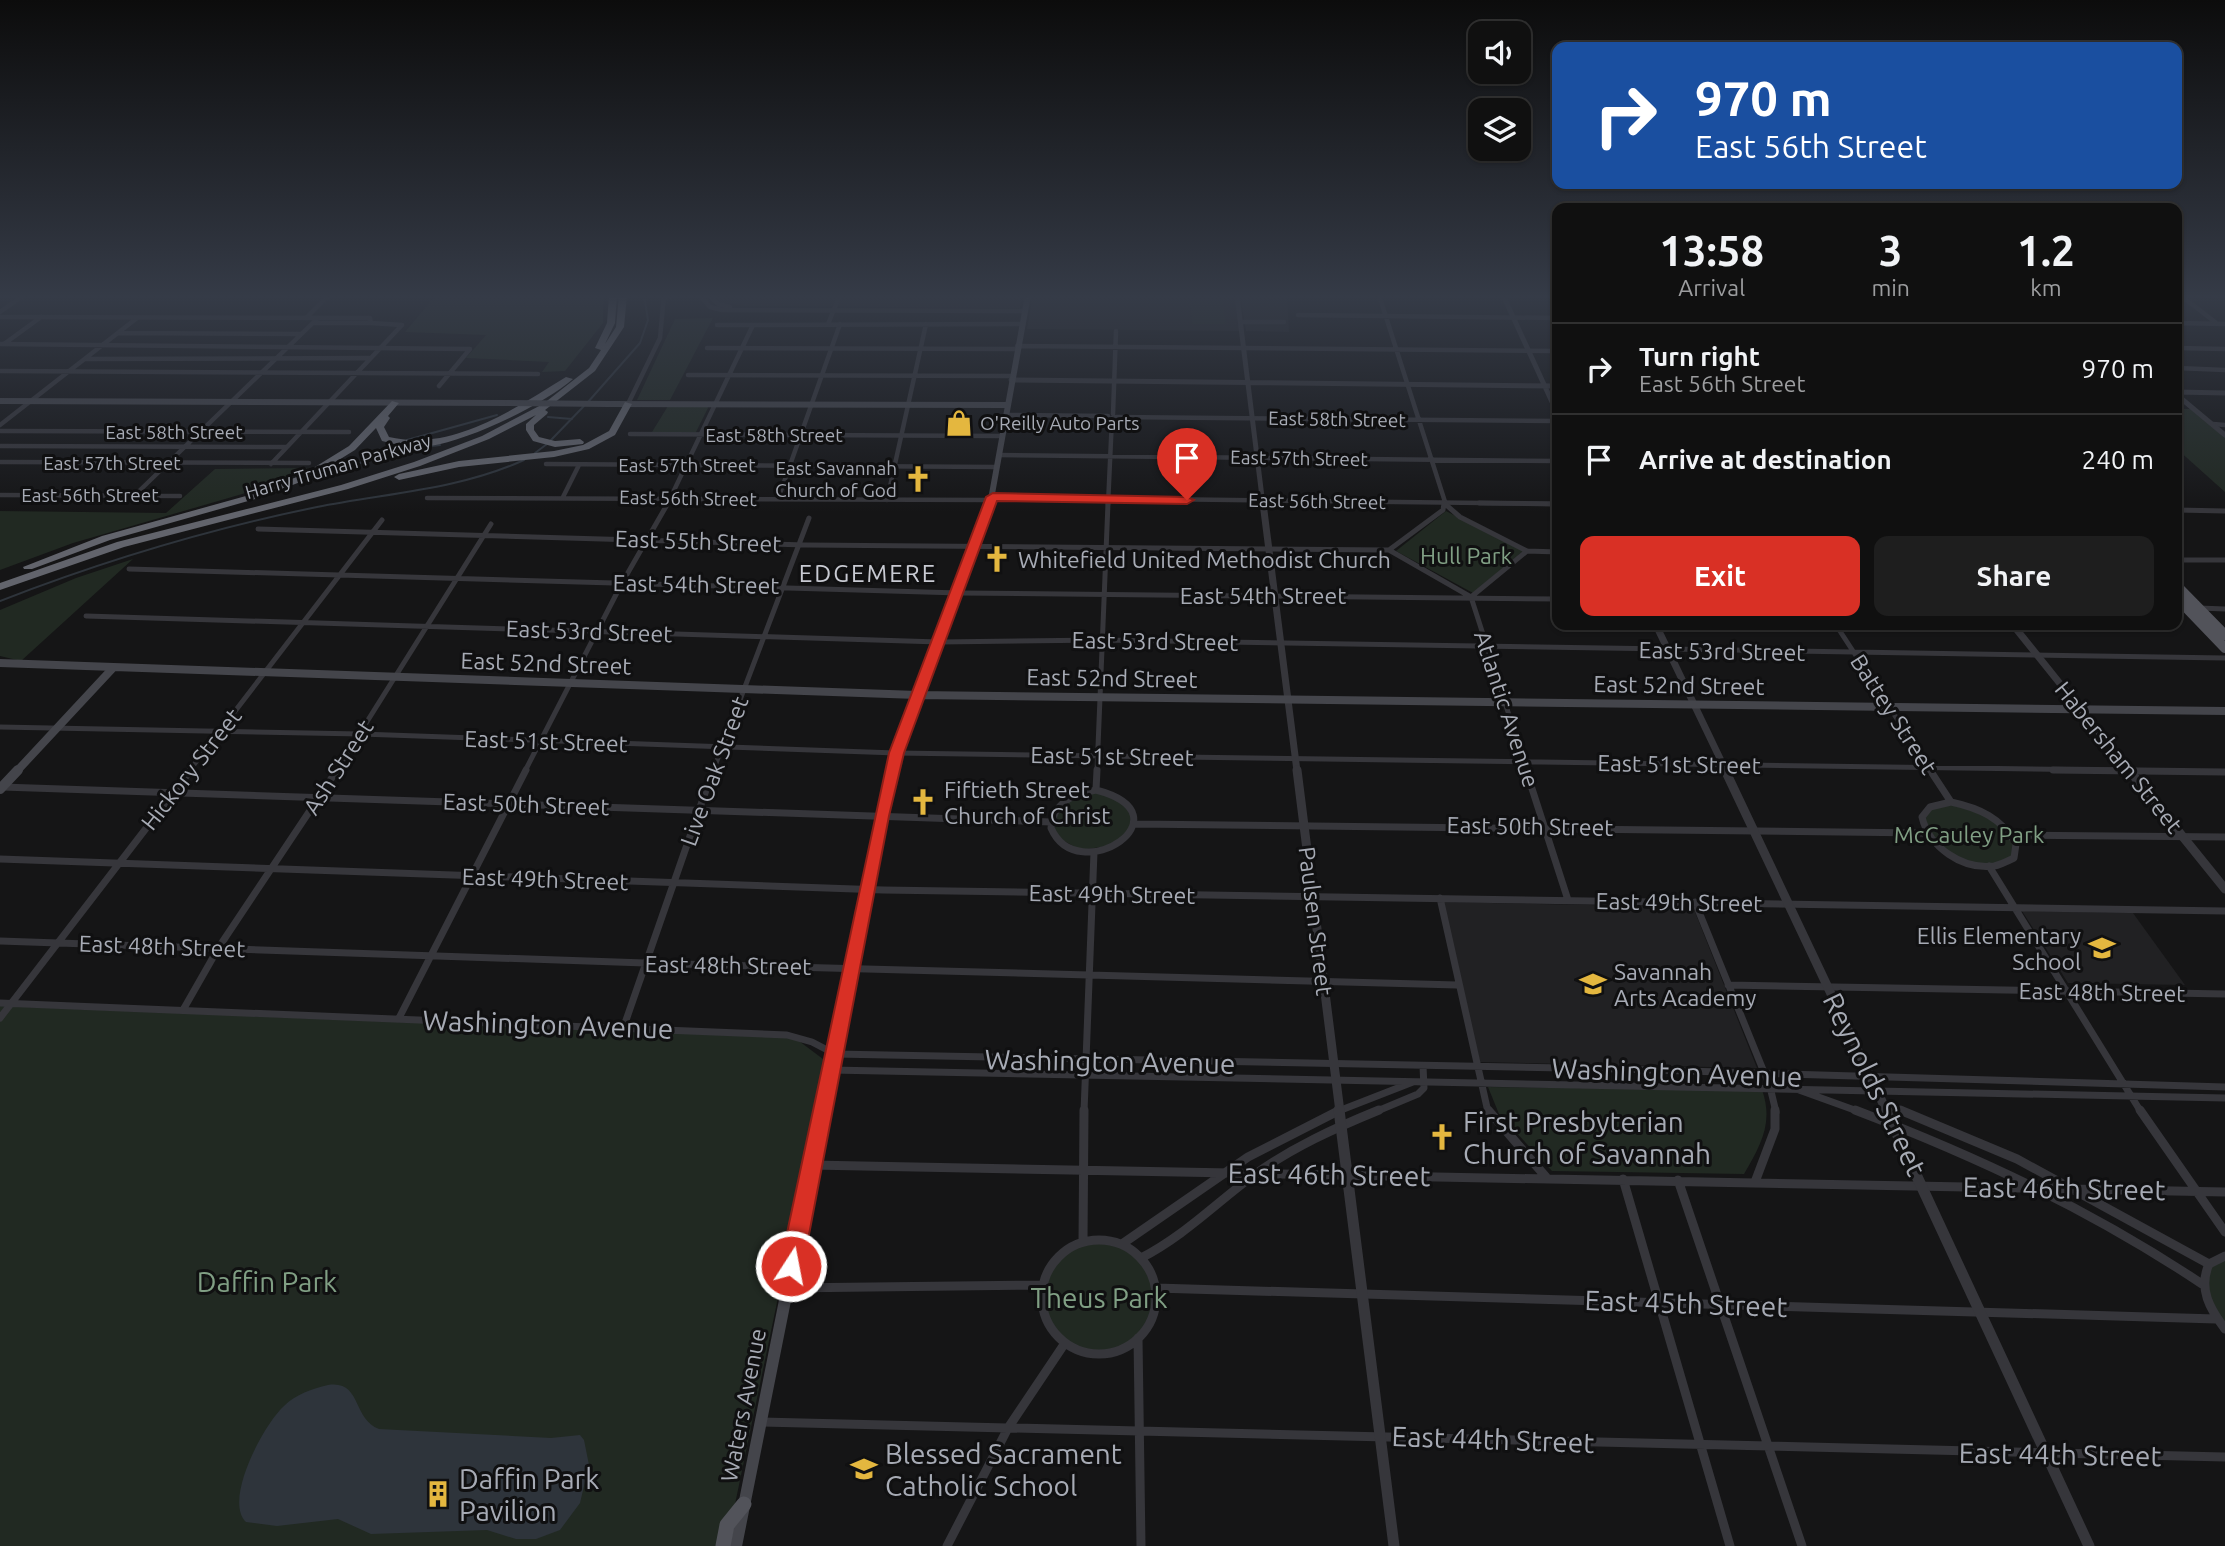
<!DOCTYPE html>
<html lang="en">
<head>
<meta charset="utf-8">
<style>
  body { margin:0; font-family:Ubuntu,sans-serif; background:#1e1e1e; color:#f1f3f6; height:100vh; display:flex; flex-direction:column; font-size:26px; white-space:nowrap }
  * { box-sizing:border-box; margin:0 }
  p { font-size:23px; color:#9c9d9f }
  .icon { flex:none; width:38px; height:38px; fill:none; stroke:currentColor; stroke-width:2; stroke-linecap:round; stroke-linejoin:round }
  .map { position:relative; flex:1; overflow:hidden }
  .drawer { position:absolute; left:1552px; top:203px; width:630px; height:427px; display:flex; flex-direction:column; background:#101010; border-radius:14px; box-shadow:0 2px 5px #0004,0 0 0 2px #303030 }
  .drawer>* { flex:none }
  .top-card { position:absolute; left:1552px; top:42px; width:630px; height:147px; border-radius:14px; box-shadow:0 2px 5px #0004,0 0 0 2px #303030; background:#1a4fa0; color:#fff; overflow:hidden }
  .fabs { position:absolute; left:1468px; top:21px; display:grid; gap:14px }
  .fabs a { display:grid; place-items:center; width:63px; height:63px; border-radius:14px; background:#101010; box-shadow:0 2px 5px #0004,0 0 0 2px #303030; font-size:35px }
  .pin { position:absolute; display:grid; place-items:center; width:60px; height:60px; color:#fff; margin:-72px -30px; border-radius:50% 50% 50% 0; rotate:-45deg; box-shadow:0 0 7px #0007 }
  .pin .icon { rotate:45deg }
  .me { position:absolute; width:77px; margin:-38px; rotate:11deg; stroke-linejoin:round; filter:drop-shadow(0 0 5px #0008) }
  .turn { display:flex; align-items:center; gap:24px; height:147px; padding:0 28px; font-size:32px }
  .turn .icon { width:91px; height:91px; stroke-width:2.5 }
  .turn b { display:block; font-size:49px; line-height:60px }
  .eta { display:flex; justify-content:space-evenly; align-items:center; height:119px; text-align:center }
  .eta b { font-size:42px; font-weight:600; line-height:49px }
  .primary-button { display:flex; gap:14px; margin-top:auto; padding:14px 28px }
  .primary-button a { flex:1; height:80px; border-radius:14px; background:#d93025; color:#fff; font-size:28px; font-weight:600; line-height:80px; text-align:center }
  .primary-button a+a { background:#1e1e1e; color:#f1f3f6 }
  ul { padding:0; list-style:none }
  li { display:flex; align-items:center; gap:21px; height:91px; padding:0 28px; border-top:2px solid #303030 }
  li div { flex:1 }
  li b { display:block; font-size:26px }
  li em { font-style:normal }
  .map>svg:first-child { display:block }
  .built { fill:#212123 }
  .green { fill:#212922 }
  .water { fill:#2e343b }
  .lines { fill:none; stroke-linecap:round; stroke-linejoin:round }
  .stream { stroke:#2e343b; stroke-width:2 }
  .minor-far3 { stroke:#36363b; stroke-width:4.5 }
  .minor-far2 { stroke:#36363b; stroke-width:5 }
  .minor-far1 { stroke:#36363b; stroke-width:7 }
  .minor { stroke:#36363b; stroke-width:9 }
  .tertiary-far3 { stroke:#36363b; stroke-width:5 }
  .tertiary-far2 { stroke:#36363b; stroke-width:7 }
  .tertiary-far1 { stroke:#36363b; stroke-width:9 }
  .tertiary { stroke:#36363b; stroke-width:11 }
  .secondary-far3 { stroke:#44454b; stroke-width:6 }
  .secondary-far2 { stroke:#44454b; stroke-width:8 }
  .secondary-far1 { stroke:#44454b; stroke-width:10 }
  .secondary { stroke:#44454b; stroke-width:12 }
  .primary-far1 { stroke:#52535a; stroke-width:10 }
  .primary { stroke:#52535a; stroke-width:15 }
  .motorway { fill:#62646c; fill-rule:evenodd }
  .secondary-bridge { stroke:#44454b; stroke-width:6 }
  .route { fill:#d93025; stroke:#8d1f18; stroke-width:2 }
  .labels { text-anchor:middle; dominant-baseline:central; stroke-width:6; stroke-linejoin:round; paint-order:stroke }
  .far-street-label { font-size:19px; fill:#a7abb5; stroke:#101011 }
  .far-poi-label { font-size:19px; fill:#a7abb5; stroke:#101011; text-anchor:start }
  .street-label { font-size:23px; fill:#a7abb5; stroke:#101011 }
  .park-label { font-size:23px; fill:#809f84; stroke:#101011 }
  .poi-label { font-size:23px; fill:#a7abb5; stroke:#101011; text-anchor:start }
  .neighbourhood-label { font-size:24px; letter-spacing:2px; fill:#c8cad2; stroke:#101011 }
  .near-street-label { font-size:28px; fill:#a7abb5; stroke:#101011 }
  .near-poi-label { font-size:28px; fill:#a7abb5; stroke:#101011; text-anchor:start }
  .near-park-label { font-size:28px; fill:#809f84; stroke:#101011 }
</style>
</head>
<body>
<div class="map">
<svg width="2225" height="1546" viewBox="0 0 2225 1546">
  <rect width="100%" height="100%" fill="#151516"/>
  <path class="built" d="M711,295h311l-2,13 -275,-2 -30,-4z
    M1033,295h202l5,36 -213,-2z
    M1240,295h47l2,37 -43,-1z
    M1442,902l251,5 64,161 -277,-6z
    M2022,911l111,2 52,72 -117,-2z"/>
  <path class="green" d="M436,295h167v28l-38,48 -23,1 7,-10 -83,-4 20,-23 -81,-3z
    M1190,295h32l4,29h-34z
    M713,318l-43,82h-33l38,-81z
    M668,406h39l1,2 -12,24h-44z
    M2177,409h16l32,26v57l-48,-43z
    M311,468l-34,16 -204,59 -73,27v-59l166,2 49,-44z
    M1446,511l77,40 -50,42 -77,-42z
    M133,559l-112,102 -21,-5v-46l76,-32z
    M1096,790l35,17 1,25 -10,12 -42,6 -24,-14 -4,-22 6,-10z
    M1951,802l47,18 19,30 -9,13 -31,2 -36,-15 -20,-35 4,-6z
    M0,1006l795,32 32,24 -93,447 -14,37h-720z
    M1488,1087l274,3c12,33 -2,56 -18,84l-192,-3 -53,-57z
    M1042 1297a57 57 0 1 1 114 0a57 57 0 1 1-114 0Z
    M2225,1256v73c-8,-9 -27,-49 -19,-59 4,-5 14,-10 19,-14z"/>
  <path class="water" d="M328,1385c34,-5 24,34 51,44l172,9 29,-3 4,5 5,25 -9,38 -20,27 -24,9h-20l-29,-9 -116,4 -33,-15 -61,7 -31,-4c-23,-22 18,-98 38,-116 12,-12 28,-17 44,-21z"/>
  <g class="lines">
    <path class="stream" d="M588,402l52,-59 8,-23 -4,-25
      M548,417l24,2
      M407,440l90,-25
      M551,440l33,-34
      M387,450l-4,2 57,-7
      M535,453l12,-9
      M360,463l23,-11
      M0,601c103,-40 209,-72 317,-94 70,-14 141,-17 207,-47"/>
    <path class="minor-far3" d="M700,295l10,12 12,3 303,1
      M709,295l9,9 12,3
      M1379,295l67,210
      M2180,295l35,27
      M664,297l19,-2
      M0,312l24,-17
      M1298,315l260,3
      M0,317l370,1 1,5 31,2 -131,139
      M306,318l23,-23
      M1241,322h43
      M314,323h57
      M2177,323l48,1
      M828,324l12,-29
      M717,325h36
      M118,333l183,1
      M0,344l470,5 -31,37
      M4,344l37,-27
      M1017,346l541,5
      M707,348l310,1
      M2177,348l48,1
      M85,359l284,-1
      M2177,368l48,2
      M0,371l538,3
      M688,375l324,1
      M628,404l32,-66 4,-43
      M1113,414l3,-83
      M1006,415l102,1
      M1116,417l442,4
      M2213,424l12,1
      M0,425l137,-107
      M0,431l349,1
      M630,434l372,2
      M0,446l287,1
      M999,455l559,6
      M0,462l309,1
      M546,464l451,3
      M0,495l180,1
      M135,495l183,-177
      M563,497l16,-32
      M993,497l565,7
      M427,498l565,2
      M778,499l62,-175
      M887,500l39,-176
      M667,505l86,-180 269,-1
      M1108,505l4,-87"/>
    <path class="minor-far2" d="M1444,503l16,14 67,34 31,1
      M1479,503l79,1
      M2177,510l48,1
      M258,529l548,16 583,5 82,47 56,174
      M1389,550l54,-40 1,-7
      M2177,560h48
      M129,569l830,24 599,6
      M1471,597l56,-46
      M2199,608l26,1
      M86,616l853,26 164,-2 1122,18
      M1836,625l95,146
      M0,727l361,7 535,19 1279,18
      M189,771l193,-251
      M336,771l155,-247
      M525,771l97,-188 46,-80
      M713,771l96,-253
      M1097,771l11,-268"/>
    <path class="minor-far1" d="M1526,770l42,130
      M1930,770l21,32
      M2053,770l172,2
      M2,787l1049,35
      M1096,790l1,-20
      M1096,790c96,25 -18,100 -45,38 2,-26 23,-34 45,-38z
      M1951,802c28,6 51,16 65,42l-2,14c-6,3 -14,7 -20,8 -32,4 -65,-19 -72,-49l8,-10z
      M1135,824l789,9
      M2012,835l213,2
      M0,859l883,31 1342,21
      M1989,866l152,246
      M1440,898l48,214
      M1695,902l75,185 6,25
      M0,941l645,22 812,22
      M1728,985l497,9
      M0,1003l787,32 25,7 23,12 783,15 607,18
      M183,1010l36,-63 118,-177
      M0,1018l191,-248
      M399,1018l127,-248
      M624,1026l89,-256
      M831,1070l1394,28
      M1799,1090l61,22
      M1885,1104l19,8
      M1084,1112l10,-260
      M1336,1112l77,-30
      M1375,1112l43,-18 6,-6 -1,-22"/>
    <path class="minor" d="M1488,1110l58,67
      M1855,1110c123,47 238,101 347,174
      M1900,1110l117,49 192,105
      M2140,1110l85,122
      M811,1165l1414,27
      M1623,1179l107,367
      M1678,1180l124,366
      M1755,1182l20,-53v-19
      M1042 1297a57 57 0 1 1 114 0a57 57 0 1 1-114 0Z
      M1083,1242l1,-132
      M1122,1244l126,-87 92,-47
      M2225,1256l-16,8c-11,25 1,45 16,65
      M1141,1258c43,-22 75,-55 113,-83 39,-28 81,-47 125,-65
      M787,1288l257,-3
      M1156,1288l1060,31
      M1138,1338l3,208
      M761,1422l1464,35
      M947,1546l61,-118 57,-85"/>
    <path class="tertiary-far3" d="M1237,295l26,210
      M1503,295l55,120
      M1011,380l547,6
      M2177,392l48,1
      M2177,395l48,40"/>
    <path class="tertiary-far2" d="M1263,503l34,268
      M1656,625l70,146
      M2013,625l117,146"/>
    <path class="tertiary-far1" d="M1297,770l43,342
      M1725,770l162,342
      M2129,770l96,119"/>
    <path class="tertiary" d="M1339,1110l55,436
      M1886,1110l203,436"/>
    <path class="secondary-far3" d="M0,401l508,2
      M609,404l399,1
      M990,505l38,-210"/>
    <path class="secondary-far2" d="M0,663l917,32 1308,16
      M17,771l95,-102
      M892,771l25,-76 74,-192"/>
    <path class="secondary-far1" d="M0,789l18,-19
      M822,1112l70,-342"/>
    <path class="secondary" d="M736,1546l87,-436"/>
    <path class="primary-far1" d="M2177,586l48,49
      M2177,598l48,50"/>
    <path class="primary" d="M723,1546l4,-21 17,-21"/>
    <path class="motorway" d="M609,295h8l-2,28 -10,21 11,-17 3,-32h8l-3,32 -29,44 -50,39 3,2 -1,2 -13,11v5l5,7 16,4 25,-2 4,3 -1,2 -28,3 -22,-6 -7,-11v-6l10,-9 -47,24 -69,27 -72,23 -224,58 -124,43v-7l117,-41 224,-57 73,-23 68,-26 61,-32 46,-36 12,-18 -6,-2 12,-25z
      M566,377l7,2c-30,26 -103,61 -143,67 -17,2 -32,-1 -48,-5l-6,-13 -21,22 -47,29 -49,19 -149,42 -78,29h-8l-1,-2 79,-31 151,-42 49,-19 47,-29 43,-45 7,2 -11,13 2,2 -6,9 5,10c63,15 125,-28 177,-60z
      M625,402l7,2 -17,31 -26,14 -35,8 -95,10 -60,13 -5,-3 5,-3 60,-13 95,-10 29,-6 26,-14z"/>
    <path class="secondary-bridge" d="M508,403l101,1"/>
  </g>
  <linearGradient id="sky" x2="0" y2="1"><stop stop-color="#0c0c0c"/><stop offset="0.58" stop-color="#353b47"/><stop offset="1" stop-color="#353b47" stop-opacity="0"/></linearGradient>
  <rect width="2225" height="512" fill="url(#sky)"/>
  <path class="route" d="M993,493l194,4 7,3 -7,4 -190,-3 -93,252 -15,63 -86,450 -4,8 -8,3 -8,-3 -3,-8 109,-513 97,-256z"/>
  <defs>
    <symbol id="shop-bare" viewBox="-9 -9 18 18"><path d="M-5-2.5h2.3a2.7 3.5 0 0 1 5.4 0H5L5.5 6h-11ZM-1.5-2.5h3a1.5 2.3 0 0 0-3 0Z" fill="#e4b73f" stroke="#101011" stroke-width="2.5" paint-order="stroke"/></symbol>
    <symbol id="church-bare" viewBox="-9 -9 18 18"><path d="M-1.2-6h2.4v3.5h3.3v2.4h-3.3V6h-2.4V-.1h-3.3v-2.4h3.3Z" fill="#e4b73f" stroke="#101011" stroke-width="2.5" paint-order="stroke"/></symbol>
    <symbol id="school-bare" viewBox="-9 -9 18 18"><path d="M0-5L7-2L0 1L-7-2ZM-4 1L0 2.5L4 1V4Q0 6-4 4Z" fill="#e4b73f" stroke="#101011" stroke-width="2.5" paint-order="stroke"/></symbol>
    <symbol id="building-bare" viewBox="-9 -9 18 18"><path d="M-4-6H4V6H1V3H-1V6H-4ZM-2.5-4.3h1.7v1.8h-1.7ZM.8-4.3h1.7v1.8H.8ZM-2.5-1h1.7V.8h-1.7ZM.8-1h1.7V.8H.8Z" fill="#e4b73f" stroke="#101011" stroke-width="2.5" paint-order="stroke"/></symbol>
  </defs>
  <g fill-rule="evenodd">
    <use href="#shop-bare" x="940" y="404" width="38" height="38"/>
    <use href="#church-bare" x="899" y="460" width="38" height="38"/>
    <use href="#church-bare" x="978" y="540" width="38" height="38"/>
    <use href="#church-bare" x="904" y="783" width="38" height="38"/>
    <use href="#school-bare" x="2083" y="929" width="38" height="38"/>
    <use href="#school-bare" x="1574" y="965" width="38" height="38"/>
    <use href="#church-bare" x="1423" y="1118" width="38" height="38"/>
    <use href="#school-bare" x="845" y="1450" width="38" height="38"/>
    <use href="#building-bare" x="419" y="1475" width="38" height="38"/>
  </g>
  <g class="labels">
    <g class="far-street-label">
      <text transform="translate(1337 419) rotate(1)">East 58th Street</text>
      <text x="174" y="432">East 58th Street</text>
      <text x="774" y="435">East 58th Street</text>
      <text transform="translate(1299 458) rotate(1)">East 57th Street</text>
      <text x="112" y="463">East 57th Street</text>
      <text x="687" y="465">East 57th Street</text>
      <text transform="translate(338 466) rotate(-16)">Harry Truman Parkway</text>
      <text x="90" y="495">East 56th Street</text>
      <text transform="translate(688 498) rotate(1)">East 56th Street</text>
      <text transform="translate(1317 501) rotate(1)">East 56th Street</text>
    </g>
    <g class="far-poi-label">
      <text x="980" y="423">O'Reilly Auto Parts</text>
      <text x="897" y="468" text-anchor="end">East Savannah<tspan x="897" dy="22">Church of God</tspan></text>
    </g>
    <g class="street-label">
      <text transform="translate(698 541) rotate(2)">East 55th Street</text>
      <text transform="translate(696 584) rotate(1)">East 54th Street</text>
      <text x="1263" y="595">East 54th Street</text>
      <text transform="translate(589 631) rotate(2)">East 53rd Street</text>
      <text transform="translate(1155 641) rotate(1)">East 53rd Street</text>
      <text transform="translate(1722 651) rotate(1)">East 53rd Street</text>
      <text transform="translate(546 663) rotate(2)">East 52nd Street</text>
      <text transform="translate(1112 678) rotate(1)">East 52nd Street</text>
      <text transform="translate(1679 685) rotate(1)">East 52nd Street</text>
      <text transform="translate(1507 709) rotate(72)">Atlantic Avenue</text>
      <text transform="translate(1894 714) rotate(57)">Battey Street</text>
      <text transform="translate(546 741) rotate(2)">East 51st Street</text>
      <text transform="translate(1112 756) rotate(1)">East 51st Street</text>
      <text transform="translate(2119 757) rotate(51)">Habersham Street</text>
      <text transform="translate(1679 764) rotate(1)">East 51st Street</text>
      <text transform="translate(338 767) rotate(-57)">Ash Street</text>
      <text transform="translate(191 769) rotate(-52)">Hickory Street</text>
      <text transform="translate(714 771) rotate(-70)">Live Oak Street</text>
      <text transform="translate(526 804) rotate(2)">East 50th Street</text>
      <text transform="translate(1530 826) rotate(1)">East 50th Street</text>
      <text transform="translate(545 879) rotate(2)">East 49th Street</text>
      <text transform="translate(1112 894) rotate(1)">East 49th Street</text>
      <text transform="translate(1679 902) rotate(1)">East 49th Street</text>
      <text transform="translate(1316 921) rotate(83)">Paulsen Street</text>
      <text transform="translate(162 946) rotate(2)">East 48th Street</text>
      <text transform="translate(728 965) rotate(1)">East 48th Street</text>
      <text transform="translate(2102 992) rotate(1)">East 48th Street</text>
      <text transform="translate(743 1405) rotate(-79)">Waters Avenue</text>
    </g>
    <g class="park-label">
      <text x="1466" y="555">Hull Park</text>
      <text x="1969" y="834">McCauley Park</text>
    </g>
    <g class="poi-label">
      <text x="1018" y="559">Whitefield United Methodist Church</text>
      <text x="944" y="789">Fiftieth Street<tspan x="944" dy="26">Church of Christ</tspan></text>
      <text x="2081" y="935" text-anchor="end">Ellis Elementary<tspan x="2081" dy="26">School</tspan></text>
      <text x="1614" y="971">Savannah<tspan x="1614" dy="26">Arts Academy</tspan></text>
    </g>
    <g class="neighbourhood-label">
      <text x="868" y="573">EDGEMERE</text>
    </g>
    <g class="near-street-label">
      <text transform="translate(548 1024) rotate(2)">Washington Avenue</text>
      <text transform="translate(1110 1061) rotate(1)">Washington Avenue</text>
      <text transform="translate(1677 1072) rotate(2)">Washington Avenue</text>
      <text transform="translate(1875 1084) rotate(64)">Reynolds Street</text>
      <text transform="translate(1329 1174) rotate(1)">East 46th Street</text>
      <text transform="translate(2064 1188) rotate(1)">East 46th Street</text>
      <text transform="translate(1686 1303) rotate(2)">East 45th Street</text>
      <text transform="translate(1493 1439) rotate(2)">East 44th Street</text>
      <text transform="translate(2060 1454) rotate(1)">East 44th Street</text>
    </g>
    <g class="near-poi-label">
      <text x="1463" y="1121">First Presbyterian<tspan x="1463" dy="32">Church of Savannah</tspan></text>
      <text x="885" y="1453">Blessed Sacrament<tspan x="885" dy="32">Catholic School</tspan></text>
      <text x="459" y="1478">Daffin Park<tspan x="459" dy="32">Pavilion</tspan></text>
    </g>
    <g class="near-park-label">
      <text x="267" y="1281">Daffin Park</text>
      <text x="1099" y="1297">Theus Park</text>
    </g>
  </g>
</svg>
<div class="fabs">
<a><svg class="icon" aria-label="sound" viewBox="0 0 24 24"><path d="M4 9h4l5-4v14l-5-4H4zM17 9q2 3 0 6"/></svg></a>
<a><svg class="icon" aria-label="layers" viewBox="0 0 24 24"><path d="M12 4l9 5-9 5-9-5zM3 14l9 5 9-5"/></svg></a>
</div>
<div class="pin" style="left:1187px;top:500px;background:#d93025"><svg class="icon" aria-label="arrive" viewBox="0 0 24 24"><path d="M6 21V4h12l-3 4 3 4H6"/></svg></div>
<svg class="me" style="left:791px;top:1266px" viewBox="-20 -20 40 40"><circle r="17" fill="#d93025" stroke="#fff" stroke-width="3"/><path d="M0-11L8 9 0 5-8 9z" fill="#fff"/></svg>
<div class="top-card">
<div class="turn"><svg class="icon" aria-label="right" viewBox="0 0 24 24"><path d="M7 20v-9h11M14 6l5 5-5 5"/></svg><div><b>970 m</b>East 56th Street</div></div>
</div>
<section class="drawer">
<div class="eta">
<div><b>13:58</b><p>Arrival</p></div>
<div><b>3</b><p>min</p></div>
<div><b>1.2</b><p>km</p></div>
</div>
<ul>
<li><svg class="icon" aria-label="right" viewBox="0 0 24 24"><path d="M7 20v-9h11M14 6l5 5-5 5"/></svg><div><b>Turn right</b><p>East 56th Street</p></div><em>970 m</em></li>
<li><svg class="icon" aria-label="arrive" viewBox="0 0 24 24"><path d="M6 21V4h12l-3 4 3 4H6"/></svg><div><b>Arrive at destination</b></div><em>240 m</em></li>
</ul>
<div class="primary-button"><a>Exit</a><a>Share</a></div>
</section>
</div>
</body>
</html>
